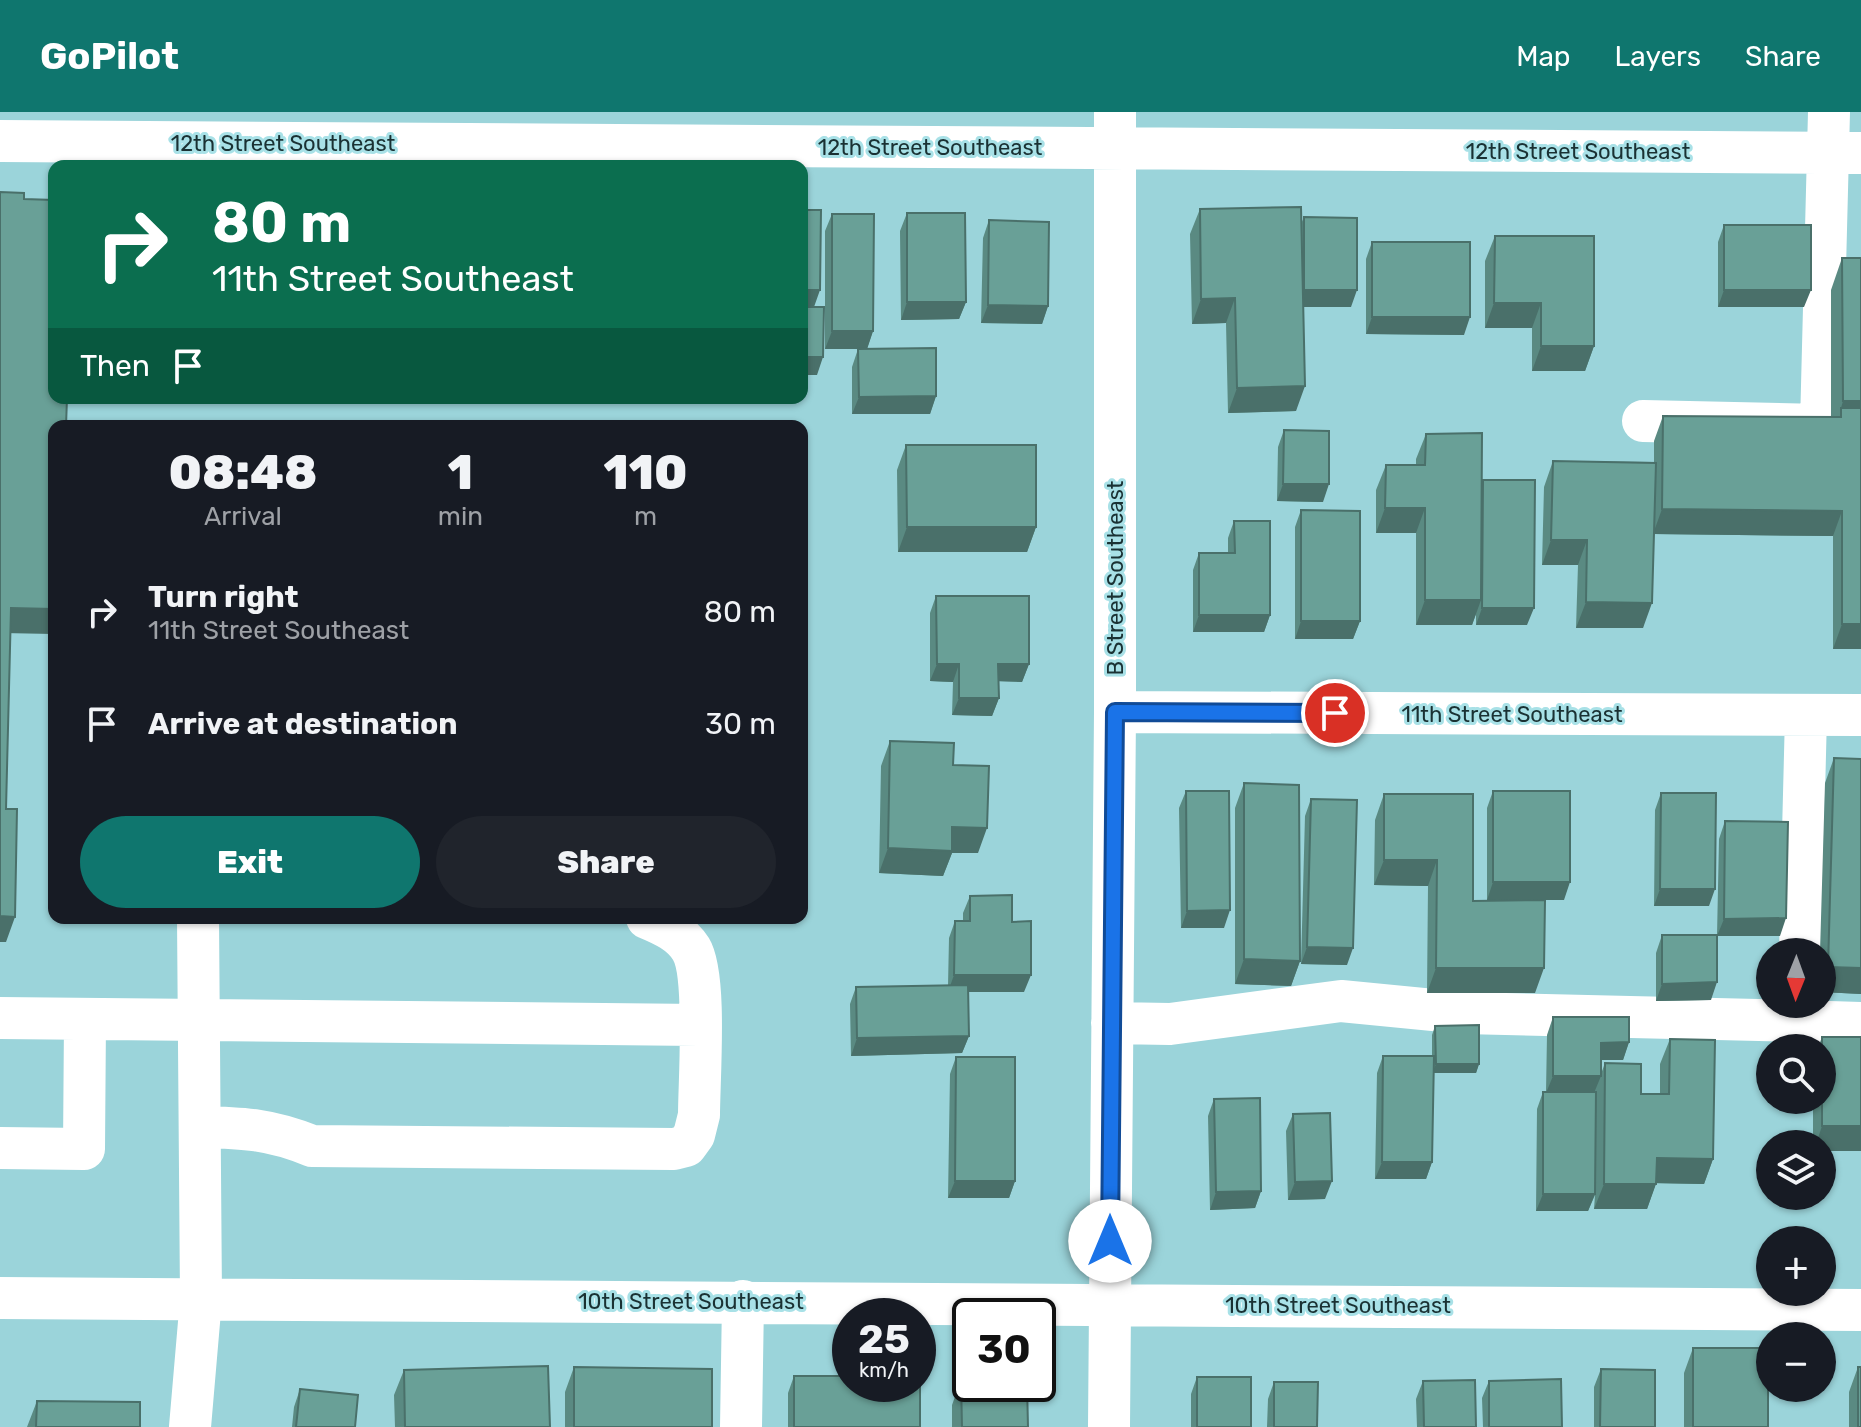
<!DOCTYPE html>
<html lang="en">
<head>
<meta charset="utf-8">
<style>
  body { margin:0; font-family:Rubik,sans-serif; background:#20242c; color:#f1f3f6; height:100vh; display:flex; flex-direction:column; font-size:30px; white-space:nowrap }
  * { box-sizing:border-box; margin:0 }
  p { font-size:26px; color:#9ea1a6 }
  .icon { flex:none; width:44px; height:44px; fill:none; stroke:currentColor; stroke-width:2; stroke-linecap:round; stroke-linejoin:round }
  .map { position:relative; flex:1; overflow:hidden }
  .side { position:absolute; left:48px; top:308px; width:760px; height:504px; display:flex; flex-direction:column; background:#171b24; border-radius:16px; box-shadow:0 2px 6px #0004 }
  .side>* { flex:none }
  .hud { position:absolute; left:48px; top:48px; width:760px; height:244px; border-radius:16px; box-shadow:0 2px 6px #0004; background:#0b6e4f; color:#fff; overflow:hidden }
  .needle { width:52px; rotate:181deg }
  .fabs { position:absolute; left:1756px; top:826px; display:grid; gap:16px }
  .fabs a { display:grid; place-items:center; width:80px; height:80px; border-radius:50%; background:#171b24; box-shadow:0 2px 6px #0004; font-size:40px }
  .speed { position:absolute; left:832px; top:1186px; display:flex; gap:16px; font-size:40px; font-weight:700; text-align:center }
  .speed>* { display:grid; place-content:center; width:104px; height:104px; border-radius:50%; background:#171b24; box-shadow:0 2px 6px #0004; line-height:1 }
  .speed small { font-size:20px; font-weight:400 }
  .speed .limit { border:4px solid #111; border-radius:12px; background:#fff; color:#111 }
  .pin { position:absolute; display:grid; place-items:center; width:68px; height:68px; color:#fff; margin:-34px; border:4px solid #fff; border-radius:50%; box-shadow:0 2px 8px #0007 }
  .me { position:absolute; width:88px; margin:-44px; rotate:0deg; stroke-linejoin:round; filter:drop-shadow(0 0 6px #0008) }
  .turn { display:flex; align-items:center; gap:28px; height:168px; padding:0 32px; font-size:36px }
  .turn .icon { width:104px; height:104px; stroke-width:2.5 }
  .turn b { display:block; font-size:56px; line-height:68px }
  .then { display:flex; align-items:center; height:76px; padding:0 32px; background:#0003; gap:16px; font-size:30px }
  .eta { display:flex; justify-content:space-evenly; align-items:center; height:136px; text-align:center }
  .eta b { font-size:48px; font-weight:800; line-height:56px }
  .cta { display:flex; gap:16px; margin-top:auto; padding:16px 32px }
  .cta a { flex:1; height:92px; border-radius:48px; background:#0f766e; color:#fff; font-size:32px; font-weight:800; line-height:92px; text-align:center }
  .cta a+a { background:#20242c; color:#f1f3f6 }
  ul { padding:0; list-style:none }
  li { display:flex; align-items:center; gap:24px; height:112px; padding:0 32px }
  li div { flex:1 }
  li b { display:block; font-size:30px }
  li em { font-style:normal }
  header { display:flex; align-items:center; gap:48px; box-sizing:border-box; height:112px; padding:0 40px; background:#0f766e; color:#fff }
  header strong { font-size:38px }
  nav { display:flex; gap:44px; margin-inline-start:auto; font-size:28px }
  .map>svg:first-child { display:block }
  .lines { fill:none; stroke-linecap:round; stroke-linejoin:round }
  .minor { stroke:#fff; stroke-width:42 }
  .wall { fill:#5a8a82 }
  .shaded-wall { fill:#4a706a }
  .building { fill:#69a097; stroke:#4a706a; stroke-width:2 }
  .route-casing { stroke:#114b97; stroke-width:20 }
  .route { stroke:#1a73e8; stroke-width:14 }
  .labels { text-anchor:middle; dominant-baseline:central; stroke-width:6; stroke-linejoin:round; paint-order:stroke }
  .street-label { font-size:22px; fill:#1a3133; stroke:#a8e1e7 }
</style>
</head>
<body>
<header>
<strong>GoPilot</strong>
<nav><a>Map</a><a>Layers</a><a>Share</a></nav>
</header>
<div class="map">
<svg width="1861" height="1315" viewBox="0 0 1861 1315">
  <rect width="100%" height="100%" fill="#9bd4da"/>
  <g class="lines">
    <path class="minor" d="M0,29l1861,12
      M1643,309l178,4 8,-313
      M1115,600l746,3
      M1800,840l6,-237
      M1798,892v17l63,2
      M0,906l699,7
      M1112,911l58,1 171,-23 123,12 334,8
      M200,1015c44,1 70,2 112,19l362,3 12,-3 8,-11 5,-20c0,-35 8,-140 -8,-166 -10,-16 -27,-24 -44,-31
      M0,1036l84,1 1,-130
      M0,1186l1861,12
      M190,1315l11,-128 -3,-381
      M741,1315l2,-126
      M1109,1315l6,-715v-600"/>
  </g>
  <path class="wall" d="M1200,97l101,15 3,-7 47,90h-48l-7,104 -68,2 -2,-90 -34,1 -2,-90z
    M907,101l59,89 -7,17 -58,1 -1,-89z
    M832,102l41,117 -6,18h-42v-118z
    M989,108l59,86 -6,18 -61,-1 2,-85z
    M1724,113l80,82h-86v-65z
    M1495,124l99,110 -9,25h-53v-43h-47v-67z
    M1372,130l92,93 -98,-1v-75z
    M1842,146h19v391h-28v-113l-179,-2 -11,94h-67l2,-63h-36l2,-78 9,-26 101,1v-21l9,-25 168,1v-127z
    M858,237l78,47 -6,18h-78v-47z
    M1284,318l39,72 -46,-1 1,-54z
    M1426,322l55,50 2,-4 44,145h-51v-11l-4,11h-56v-92h-40v-43l10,-25h30v-6z
    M906,333l130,82 -9,25h-129l-1,-82z
    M1301,398l59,111 -7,18h-58v-112z
    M1234,409l36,94 -6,17h-71v-62l6,-17h29v-15z
    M936,484l93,68 -7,18 -24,-1 1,17 -7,18 -40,-1 1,-33 -23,-1v-68z
    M890,629l63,24 25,88h-26l-9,23 -64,-3 2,-107z
    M1834,646l27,1v235l-39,-2v-40h-2l5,-169z
    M1244,671l56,178 -9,25 -56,-2v-176z
    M1186,679l38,137h-43l-2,-120z
    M1493,679l71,109h-77v-92z
    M1661,681l48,113h-55l1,-96z
    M1384,682l89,107 62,92h-108l1,-107 -54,-1 1,-65z
    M1311,687l36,166 -46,-1 4,-148z
    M1725,709l55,115h-63l2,-97z
    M970,784l42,26 12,70h-56l1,44 -7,17 -111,3 -1,-52 6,-17 92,-1 1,-48 6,-17h8v-8z
    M1662,823l49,65 -55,1v-48z
    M1553,905l76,25 -6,18h-22v14l4,-11 36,31h19v-30l10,-25 43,120 -9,25 -48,-1 -9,26h-53l1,-14 -7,16h-52l1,-102 6,-17h3l1,-57z
    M1435,914l44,38 -3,9h-43l-1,89 -6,17h-51l2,-106 6,-17h49v-21z
    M1822,925h39v114h-39v-7h-9v-44h9v-52h-4z
    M956,945l59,124 -6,17h-61l2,-124z
    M1214,987l47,92 -6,17 -45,2 -2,-94z
    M1293,1002l32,85 -37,1 -2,-69z
    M1693,1236l75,79h-84v-54z
    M574,1255l138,60h-147v-35z
    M1858,1255l3,60h-12v-35z
    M1601,1257l54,58h-61v-40z
    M404,1258l146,57h-155l-1,-32z
    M794,1264l126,51h-132v-34z
    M1197,1265l54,50h-60v-33z
    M961,1268l67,47h-76v-22z
    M1423,1269l53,46h-59l-1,-28z
    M1489,1269l73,46h-79l-1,-29z
    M1274,1270l43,45h-50l1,-28z
    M300,1277l55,38h-63l2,-20z
    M37,1289l103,26h-113z"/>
  <path class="shaded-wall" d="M802,178h18l-6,17h-12z
    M1304,178h53l-6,17h-54z
    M1724,178h87l-7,17h-86z
    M1235,186l-9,25 -34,1 9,-25z
    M907,190h59l-7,17 -58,1z
    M1494,191h47l-9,25h-47z
    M988,193l60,1 -6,18 -61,-1z
    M1372,205h98l-6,18 -98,-1z
    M832,219h41l-6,18h-42z
    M1541,234h53l-9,25h-53z
    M802,245h21l-6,18h-15z
    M1305,274l-9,25 -68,2 9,-25z
    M936,284l-6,18h-78l7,-17z
    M1843,289h18v32l-20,-16v-9z
    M1283,372h46l-6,18 -46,-1z
    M1385,396h40l-9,25h-40z
    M1662,397l180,2 -9,25 -180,-2z
    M907,415h129l-9,25h-129z
    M1551,428h36l-9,25h-36z
    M1425,488h56l-9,25h-56z
    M1586,490l66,1 -9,25h-67z
    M11,496l43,1v21l-1,4 -51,-1z
    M1482,496h52l-7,17h-51z
    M1199,503h71l-6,17h-71z
    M1301,509h59l-7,18h-58z
    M1842,512h19v25h-28z
    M937,552h22l-6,18 -23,-1z
    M998,552h31l-7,18 -30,-1z
    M959,586h40l-7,18 -40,-1z
    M952,715l35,1 -9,25h-26l-9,23 -64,-3 9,-25z
    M1384,748h53l-9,26 -54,-1z
    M1493,770h77l-6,18h-77z
    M1660,777h55l-6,17h-55z
    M1230,798l-6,18h-43l6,-17z
    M0,804l15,1 -9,25h-6z
    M1786,806l-6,18h-63l7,-17z
    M1307,835l46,1 -6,17 -46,-1z
    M1244,847l56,2 -9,25 -56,-2z
    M1828,855l33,1v26l-39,-2v-8z
    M1436,856h108l-9,25h-108z
    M954,863h77l-7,17h-76z
    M1717,870l-6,18 -55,1 6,-17z
    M969,924l-7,17 -111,3 6,-18z
    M1629,930l-6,18h-28l6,-17z
    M1436,952h43l-3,9h-44z
    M1553,964h48l-7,17h-48z
    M1822,1014h39v25h-39v-7h-6z
    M1657,1046l56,1 -9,25 -56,-1z
    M1382,1050h50l-6,17h-51z
    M955,1069h60l-6,17h-61z
    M1332,1069l-7,18 -37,1 7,-18z
    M1604,1072h52l-9,25h-53z
    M1261,1079l-6,17 -45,2 6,-18z
    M1543,1082h52l-7,17h-52z"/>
  <path class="building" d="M0,80l24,1v6l30,1v198h13l-1,28h-12v183l-43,-1 -5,201h11l-2,108 -15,-1z
    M1301,95l4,179 -68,2 -2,-90 -34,1 -1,-90z
    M802,98h19l-1,80h-18z
    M907,101h58l1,89h-59z
    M832,102h42l-1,117h-41z
    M1304,105l53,1v72h-53z
    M989,108l60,2 -1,84 -60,-1z
    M1724,113h87v65h-87z
    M1495,124h99v110h-53v-43h-47z
    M1372,130h98v75h-98z
    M1842,146h19v143h-18z
    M802,195h22l-1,50h-21z
    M936,236v48l-77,1 -1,-48z
    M1841,296h20v216h-19v-113l-180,-2 1,-93 178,1z
    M1284,318l45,1v53h-46z
    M1482,321l-1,167h-56v-92h-40l1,-43h39l1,-31z
    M906,333h130v82h-129z
    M1553,349l103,2 -4,140 -66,-1 1,-62h-36z
    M1483,368h52l-1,128h-52z
    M1301,398l59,1v110h-59z
    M1234,409h36v94h-71v-62h36z
    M936,484h93v68h-31l1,34h-40v-34h-22z
    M890,629l64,2 -1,22 36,1 -2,62 -35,-1v24l-64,-3z
    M1834,646l27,1v209l-33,-1z
    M1244,671l55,2 1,176 -56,-2z
    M1186,679h43l1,119 -43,1z
    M1493,679h77v91h-77z
    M1661,681h55l-1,96h-55z
    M1384,682h89v107l72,-1 -1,68h-108l1,-108h-53z
    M1311,687l46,1 -4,148 -46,-1z
    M1725,709l63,1 -2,96 -62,1z
    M1012,783v27l19,-1v54h-77l1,-54h15v-25z
    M1662,823h55v47l-55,2z
    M968,873l1,51 -112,2 -1,-51z
    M1553,905h76v25l-28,1v33h-48z
    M1479,913v39h-43l-1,-38z
    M1822,925h39v89h-39z
    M1670,927l45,1 -2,119 -56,-1 -1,26h-52l1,-121 36,1v30h28z
    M1383,944h51l-2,106h-50z
    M956,945h59v124h-60z
    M1543,980h53l-1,102h-52z
    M1260,986l1,93 -45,1 -2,-93z
    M1330,1001l2,68 -37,1 -2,-68z
    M1693,1236h75v79h-75z
    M548,1254l2,61h-145l-1,-57z
    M574,1255l138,2v58h-138z
    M1858,1255h3v60h-3z
    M1601,1257l54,1v57h-55z
    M794,1264h56v8h68v-8h2v51h-126z
    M1197,1265h54v50h-54z
    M1561,1267l1,48h-73v-46z
    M961,1268h9v4h57l1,43h-66z
    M1475,1268l1,47h-52l-1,-46z
    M1274,1270h44l-1,45h-43z
    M300,1277l58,6 -3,32h-59z
    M37,1289l103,1v25h-104z"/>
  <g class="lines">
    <defs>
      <path id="route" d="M1110,1129l5,-529 220,1"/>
    </defs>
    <use href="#route" class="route-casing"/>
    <use href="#route" class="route"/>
  </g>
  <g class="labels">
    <g class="street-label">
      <text x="283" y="31">12th Street Southeast</text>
      <text x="930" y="35">12th Street Southeast</text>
      <text x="1578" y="39">12th Street Southeast</text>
      <text transform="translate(1115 466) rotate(-90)">B Street Southeast</text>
      <text x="1512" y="602">11th Street Southeast</text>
      <text x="691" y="1189">10th Street Southeast</text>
      <text x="1338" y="1193">10th Street Southeast</text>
    </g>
  </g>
</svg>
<div class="fabs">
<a><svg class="needle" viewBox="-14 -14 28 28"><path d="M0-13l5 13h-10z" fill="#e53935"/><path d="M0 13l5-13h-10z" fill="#9ea1a6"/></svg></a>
<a><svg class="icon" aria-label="search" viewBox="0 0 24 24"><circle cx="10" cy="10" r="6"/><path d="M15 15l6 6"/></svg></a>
<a><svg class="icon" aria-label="layers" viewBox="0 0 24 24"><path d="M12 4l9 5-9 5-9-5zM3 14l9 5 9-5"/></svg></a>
<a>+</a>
<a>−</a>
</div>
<div class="speed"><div>25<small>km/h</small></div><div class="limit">30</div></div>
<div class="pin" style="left:1335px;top:601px;background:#d93025"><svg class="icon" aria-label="arrive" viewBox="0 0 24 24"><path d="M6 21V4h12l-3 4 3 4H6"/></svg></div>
<svg class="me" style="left:1110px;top:1129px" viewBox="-20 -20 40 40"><circle r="19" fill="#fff"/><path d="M0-13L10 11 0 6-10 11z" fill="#1a73e8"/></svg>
<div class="hud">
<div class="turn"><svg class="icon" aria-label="right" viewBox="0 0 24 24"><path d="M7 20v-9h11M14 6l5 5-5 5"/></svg><div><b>80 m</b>11th Street Southeast</div></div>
<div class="then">Then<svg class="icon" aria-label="arrive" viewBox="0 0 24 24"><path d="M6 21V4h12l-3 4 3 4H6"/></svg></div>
</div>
<section class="side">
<div class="eta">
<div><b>08:48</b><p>Arrival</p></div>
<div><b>1</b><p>min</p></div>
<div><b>110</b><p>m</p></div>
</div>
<ul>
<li><svg class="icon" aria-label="right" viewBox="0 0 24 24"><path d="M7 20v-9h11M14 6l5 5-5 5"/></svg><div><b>Turn right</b><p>11th Street Southeast</p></div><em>80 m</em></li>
<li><svg class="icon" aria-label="arrive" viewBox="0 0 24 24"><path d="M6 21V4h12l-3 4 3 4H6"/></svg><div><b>Arrive at destination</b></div><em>30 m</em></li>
</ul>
<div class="cta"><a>Exit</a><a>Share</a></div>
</section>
</div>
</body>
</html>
